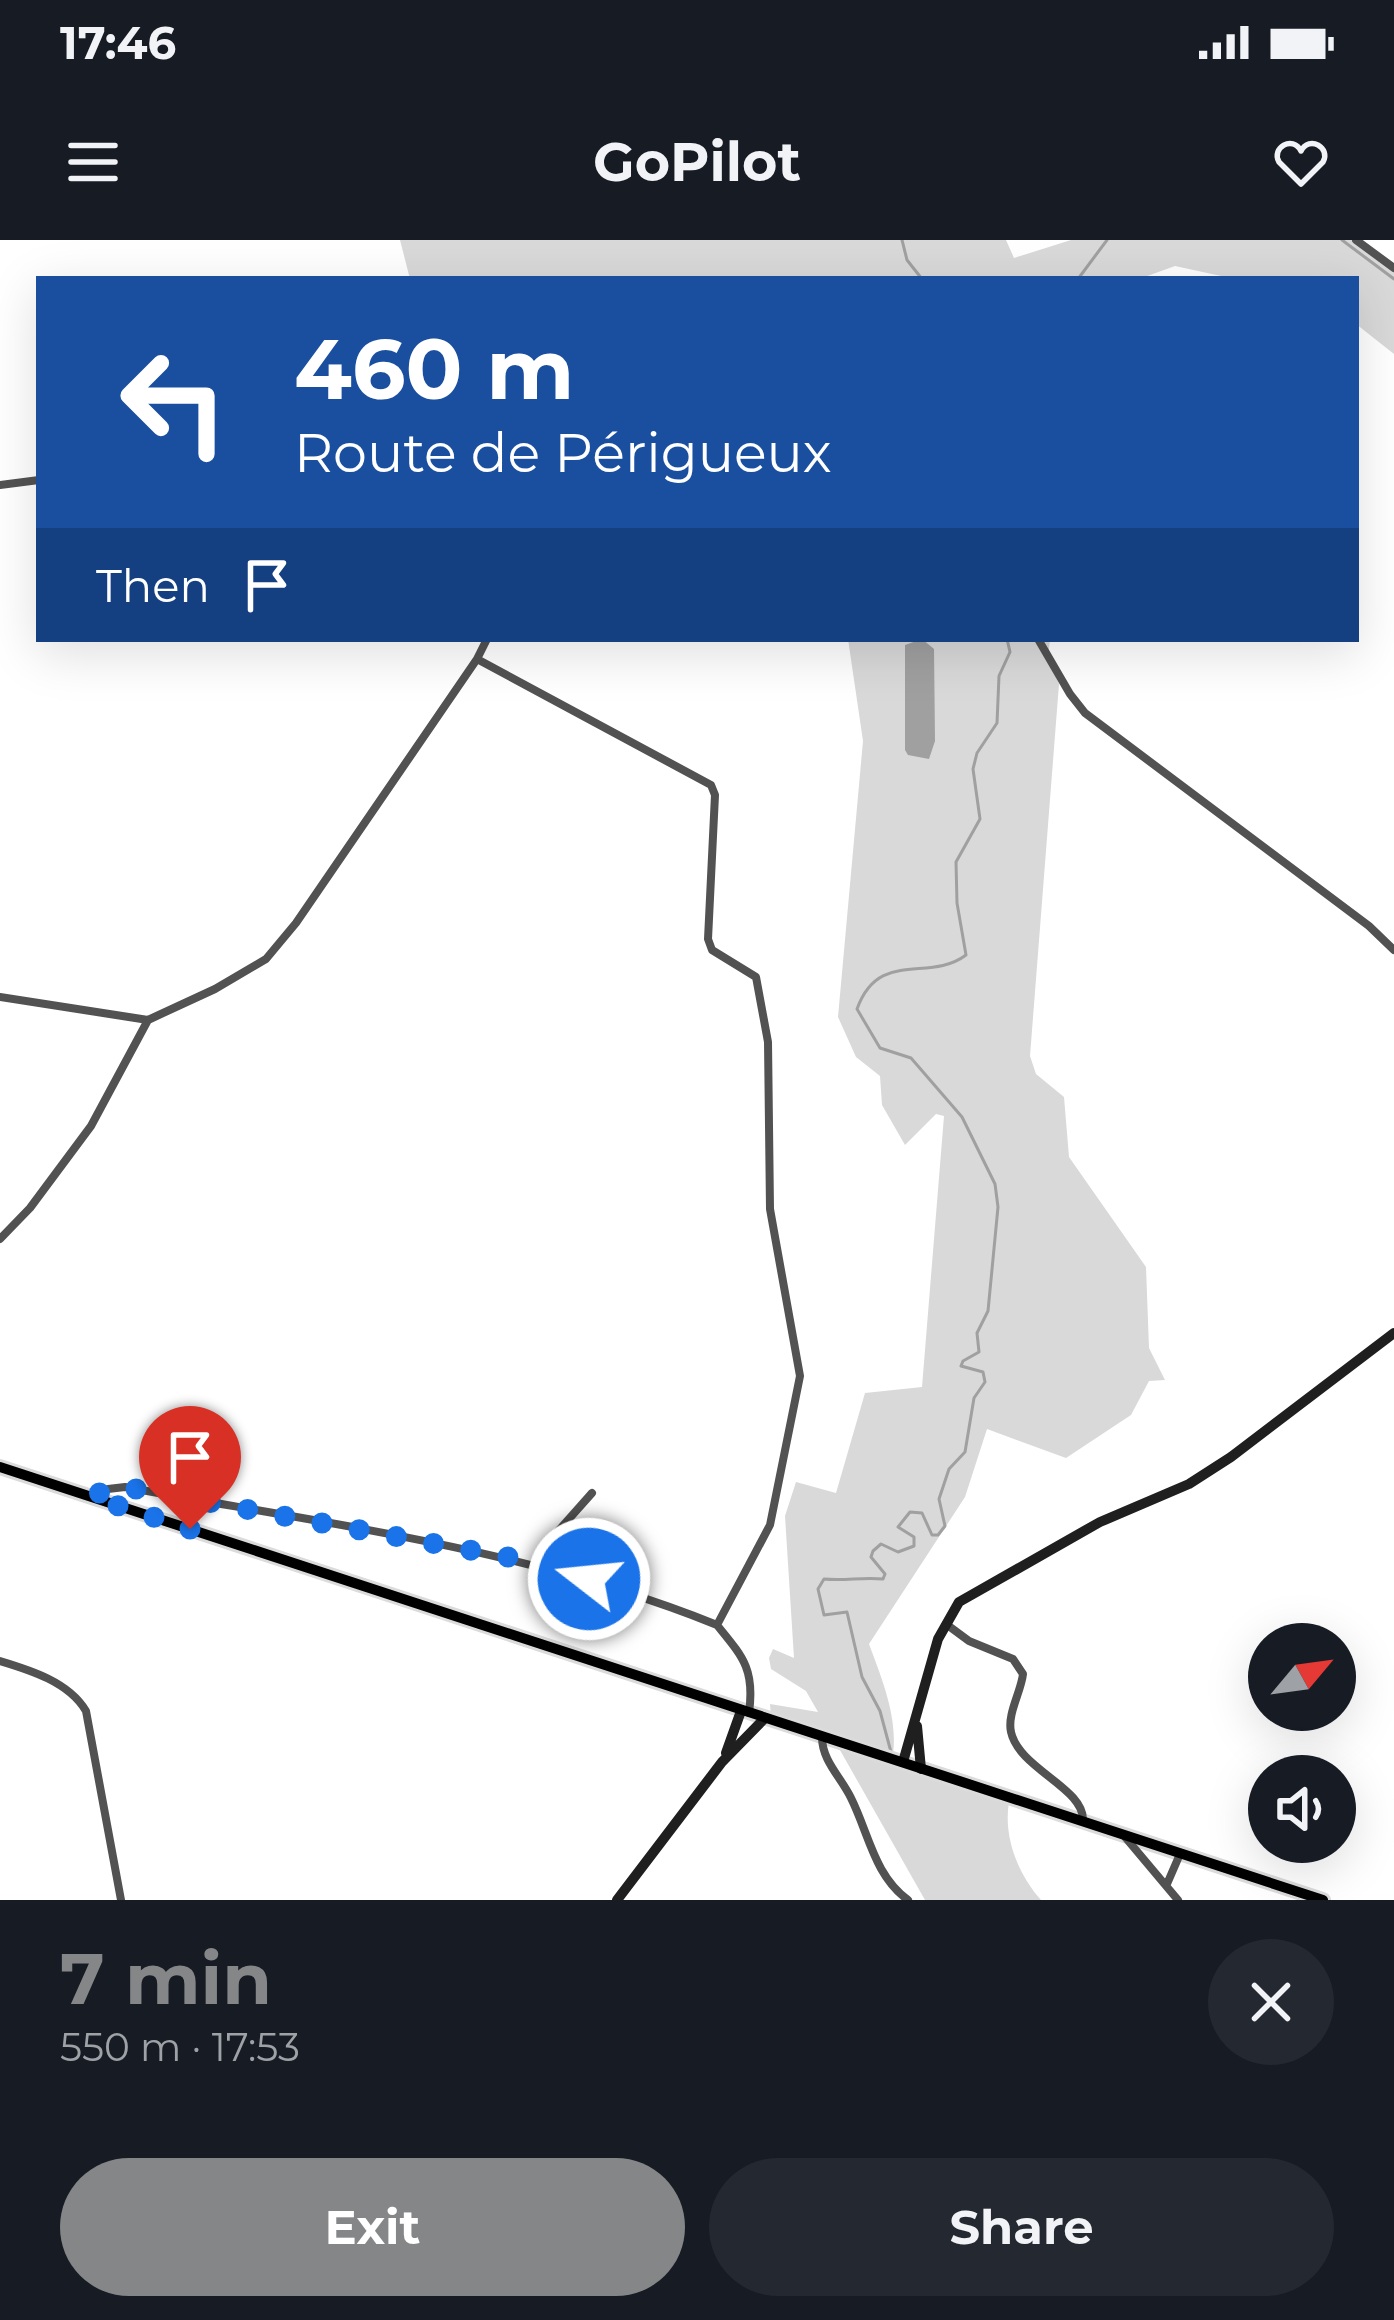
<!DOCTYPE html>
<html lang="en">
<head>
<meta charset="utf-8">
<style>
  body { margin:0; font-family:Montserrat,sans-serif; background:#242831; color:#f1f3f6; height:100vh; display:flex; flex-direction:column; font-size:45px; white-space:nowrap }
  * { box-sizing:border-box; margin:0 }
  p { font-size:39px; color:#9ea1a6 }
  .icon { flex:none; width:66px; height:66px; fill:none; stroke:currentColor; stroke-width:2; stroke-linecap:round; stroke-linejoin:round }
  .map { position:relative; height:1660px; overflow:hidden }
  .panel { display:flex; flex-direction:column; background:#171b24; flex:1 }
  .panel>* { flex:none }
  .guide { position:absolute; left:36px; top:36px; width:1323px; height:366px; border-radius:0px; box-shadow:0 12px 48px #0002; background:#1a4fa0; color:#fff; overflow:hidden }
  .needle { width:78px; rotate:61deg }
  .buttons { position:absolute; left:1248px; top:1383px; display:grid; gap:24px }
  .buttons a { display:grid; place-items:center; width:108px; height:108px; border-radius:50%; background:#171b24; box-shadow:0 12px 48px #0002; font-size:60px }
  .pin { position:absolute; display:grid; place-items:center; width:102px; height:102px; color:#fff; margin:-123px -51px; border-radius:50% 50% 50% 0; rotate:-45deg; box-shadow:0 0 12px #0007 }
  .pin .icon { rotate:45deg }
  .me { position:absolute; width:132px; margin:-66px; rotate:286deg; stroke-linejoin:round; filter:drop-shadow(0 0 9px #0008) }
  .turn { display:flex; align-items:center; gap:42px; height:252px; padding:0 60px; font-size:54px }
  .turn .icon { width:156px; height:156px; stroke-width:2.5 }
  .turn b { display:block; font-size:84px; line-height:102px }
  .then { display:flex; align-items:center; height:114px; padding:0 60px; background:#0003; gap:24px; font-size:45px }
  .round { display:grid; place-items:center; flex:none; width:126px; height:126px; border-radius:63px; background:#242831 }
  .headline { display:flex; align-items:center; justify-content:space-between; height:204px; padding:0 60px }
  h1 { font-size:72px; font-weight:700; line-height:90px; color:#858687 }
  .cta { display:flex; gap:24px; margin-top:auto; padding:24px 60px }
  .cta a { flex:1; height:138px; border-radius:72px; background:#858687; color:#fff; font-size:48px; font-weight:700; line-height:138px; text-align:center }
  .cta a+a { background:#242831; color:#f1f3f6 }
  .status { display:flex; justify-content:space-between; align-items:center; height:84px; padding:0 60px; background:#171b24; direction:ltr }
  .status svg { height:33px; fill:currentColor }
  header { display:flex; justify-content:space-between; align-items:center; height:156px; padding:0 60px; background:#171b24; font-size:54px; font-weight:700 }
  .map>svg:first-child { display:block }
  .green { fill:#d9d9d9 }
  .water { fill:#a0a0a0 }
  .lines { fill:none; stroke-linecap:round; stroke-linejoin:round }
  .stream { stroke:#a0a0a0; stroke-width:3 }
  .primary-casing { stroke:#dbdbdb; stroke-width:16 }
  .street { stroke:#525252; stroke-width:8 }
  .secondary { stroke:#1f1f1f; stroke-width:10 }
  .primary { stroke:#000; stroke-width:10 }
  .route { stroke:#1a73e8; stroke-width:21; stroke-dasharray:0 37.8 }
</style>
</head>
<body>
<div class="status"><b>17:46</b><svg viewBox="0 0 49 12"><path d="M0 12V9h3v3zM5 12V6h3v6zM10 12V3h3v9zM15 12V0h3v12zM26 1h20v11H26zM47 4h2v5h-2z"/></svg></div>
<header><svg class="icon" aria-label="menu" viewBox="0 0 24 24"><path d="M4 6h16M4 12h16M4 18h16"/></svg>GoPilot<svg class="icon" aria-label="heart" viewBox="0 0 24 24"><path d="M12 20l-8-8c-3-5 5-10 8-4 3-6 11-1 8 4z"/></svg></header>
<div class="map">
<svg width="1394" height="1660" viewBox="0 0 1394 1660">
  <rect width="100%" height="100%" fill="#fff"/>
  <path class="green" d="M400,0h606l8,18 57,-18h280l43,31v83l-38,-30v-45h-121l-60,-13 -36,13h-729z
    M848,399h202l-2,19 11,26 -29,372 6,18 28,23 5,60 77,110 3,81 16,32 -16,1 -18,34 -65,43 -79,-29 -22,68 -96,147c14,38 32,80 22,121l118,37c-6,35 9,72 32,98h-116l-93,-164 -61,-19 -1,-13 48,8 -12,-21 -35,-22 -2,-11 4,-9 21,9 -9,-142 11,-34 40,11 29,-100 57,-6 22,-271 -8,-2 -31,31 -23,-40 -2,-29 -24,-19 -18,-40 25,-276z"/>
  <path class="water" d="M922,399l12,10 1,92 -6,18 -21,-4 -3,-5v-105z"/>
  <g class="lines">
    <path class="stream" d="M902,0l5,20 15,19
      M1342,0l52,39
      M1078,39l29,-39
      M891,1512l-11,-41 -18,-34 -15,-65 -23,3 -6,-26 6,-10c21,2 38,-2 59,0l2,-5 -14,-17 2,-6 8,-7 17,8 16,-6v-9l-16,-10 12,-15 12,1 10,22h6l7,-9 -6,-27 10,-30 16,-17 9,-54 11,-16 -2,-10 -22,-6 2,-5 16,-9 -2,-19 11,-22 10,-104 -3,-23 -33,-67 -51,-59 -31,-10 -23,-39c22,-61 72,-26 109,-54l-9,-52 -1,-41 24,-43 -7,-50 4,-16 20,-30 2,-47 11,-24 -3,-13"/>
    <defs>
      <path id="primary" d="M0,1227l1323,433"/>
    </defs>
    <use href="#primary" class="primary-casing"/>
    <path class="street" d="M1356,0l38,28
      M0,245l39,-5
      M1038,399l32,55 15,19 284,213 25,24
      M477,419l234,126 4,10 -7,144 4,11 44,27 12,65 2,167 30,167 -30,149 -53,100c26,32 38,44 32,88
      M0,757l148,23
      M0,999l30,-31 61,-82 57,-106 67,-31 51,-30 30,-36 181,-264 10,-20
      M93,1256l15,-7 17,-2c201,37 401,61 592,138
      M543,1326l9,-28 40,-45
      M946,1384l23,17 44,18 10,15c-2,18 -16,40 -12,58 8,37 74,56 72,89
      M0,1421c30,9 69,21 86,50l35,189
      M822,1497c0,24 19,40 29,61 18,36 23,77 57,102
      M1125,1597l53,63
      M1167,1644l13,-30"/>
    <path class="secondary" d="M917,1486l4,43
      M726,1513l15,-42
      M903,1522l35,-123 21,-37 141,-80 89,-38 42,-27 163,-124
      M617,1660l105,-138 42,-43"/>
    <use href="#primary" class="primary"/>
  </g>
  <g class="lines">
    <path class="route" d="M190,1289l-99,-32 17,-8 17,-2 383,70 81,22"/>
  </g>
</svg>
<div class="buttons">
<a><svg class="needle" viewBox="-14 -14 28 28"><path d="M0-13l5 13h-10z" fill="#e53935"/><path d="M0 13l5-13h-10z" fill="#9ea1a6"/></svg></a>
<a><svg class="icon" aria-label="sound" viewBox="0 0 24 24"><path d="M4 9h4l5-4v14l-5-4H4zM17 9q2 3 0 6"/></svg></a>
</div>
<div class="pin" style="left:190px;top:1289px;background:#d93025"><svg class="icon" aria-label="arrive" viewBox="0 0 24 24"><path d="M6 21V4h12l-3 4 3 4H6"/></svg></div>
<svg class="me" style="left:589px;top:1339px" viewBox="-20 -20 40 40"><circle r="17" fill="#1a73e8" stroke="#fff" stroke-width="3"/><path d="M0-11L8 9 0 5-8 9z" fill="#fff"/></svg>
<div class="guide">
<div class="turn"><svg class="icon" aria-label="left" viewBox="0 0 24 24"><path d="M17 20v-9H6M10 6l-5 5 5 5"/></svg><div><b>460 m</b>Route de Périgueux</div></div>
<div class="then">Then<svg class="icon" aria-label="arrive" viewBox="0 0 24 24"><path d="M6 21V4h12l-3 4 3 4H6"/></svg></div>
</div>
</div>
<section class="panel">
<div class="headline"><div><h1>7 min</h1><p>550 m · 17:53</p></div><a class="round"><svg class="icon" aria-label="close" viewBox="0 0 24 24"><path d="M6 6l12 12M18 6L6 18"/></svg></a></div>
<div class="cta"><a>Exit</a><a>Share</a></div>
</section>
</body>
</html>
